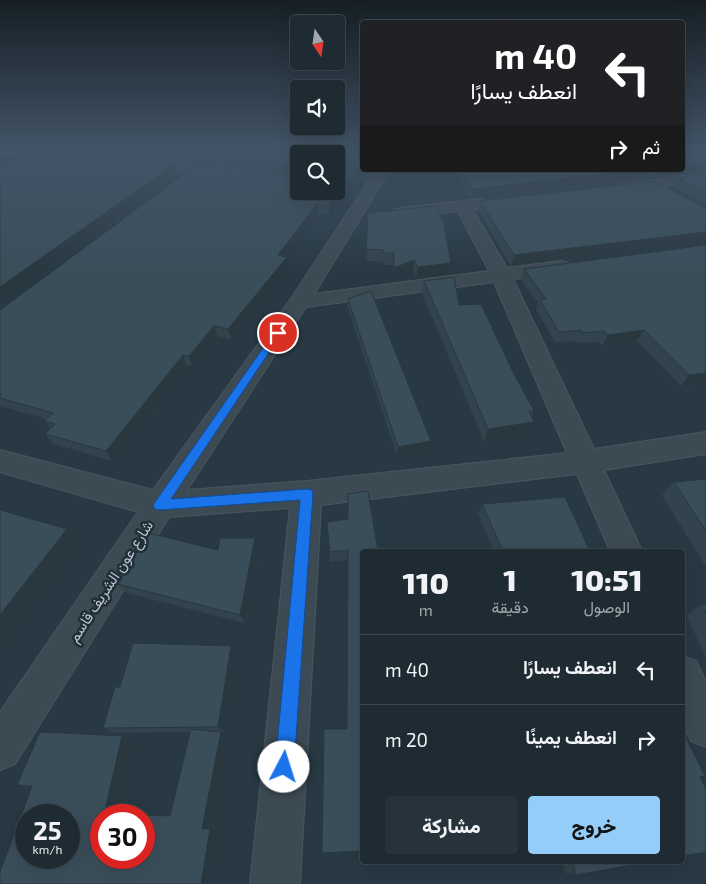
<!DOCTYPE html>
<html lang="ar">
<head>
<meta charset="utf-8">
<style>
  body { margin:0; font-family:"Exo 2",Vazirmatn,sans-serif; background:#26333b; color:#f1f3f6; direction:rtl; height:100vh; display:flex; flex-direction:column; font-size:19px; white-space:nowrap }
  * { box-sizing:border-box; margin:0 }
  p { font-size:16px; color:#a1a7ac }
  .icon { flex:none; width:28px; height:28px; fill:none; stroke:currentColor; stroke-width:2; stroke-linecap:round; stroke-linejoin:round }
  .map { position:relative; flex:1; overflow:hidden; direction:ltr }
  .sheet { position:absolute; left:360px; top:549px; width:325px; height:315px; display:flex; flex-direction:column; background:#1e2b33; border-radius:5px; box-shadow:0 5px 20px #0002,0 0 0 1px #3c474e; direction:rtl }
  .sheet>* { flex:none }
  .guide { position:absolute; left:360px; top:20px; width:325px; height:152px; border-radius:5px; box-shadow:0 5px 20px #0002,0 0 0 1px #3c474e; direction:rtl; background:#202124; color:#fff; overflow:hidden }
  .needle { width:32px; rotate:167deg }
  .fabs { position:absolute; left:290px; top:15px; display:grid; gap:10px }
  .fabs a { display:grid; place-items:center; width:55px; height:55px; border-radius:5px; background:#1e2b33; box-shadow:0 5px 20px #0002,0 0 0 1px #3c474e; font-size:25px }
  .speed { position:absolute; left:15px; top:804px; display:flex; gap:10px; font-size:25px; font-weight:700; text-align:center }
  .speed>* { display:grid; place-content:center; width:65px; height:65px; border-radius:50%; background:#1e2b33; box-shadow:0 5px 20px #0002,0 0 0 1px #3c474e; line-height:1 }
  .speed small { font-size:12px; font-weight:400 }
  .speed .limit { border:8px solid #d22; background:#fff; color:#111 }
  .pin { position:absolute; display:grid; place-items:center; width:42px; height:42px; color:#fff; margin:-21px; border:2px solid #fff; border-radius:50%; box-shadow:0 1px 5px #0007 }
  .me { position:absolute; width:55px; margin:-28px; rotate:5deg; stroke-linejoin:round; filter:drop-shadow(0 0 4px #0008) }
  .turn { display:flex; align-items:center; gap:18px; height:105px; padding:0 25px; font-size:22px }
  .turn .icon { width:65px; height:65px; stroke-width:2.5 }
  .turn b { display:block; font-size:35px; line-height:42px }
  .then { display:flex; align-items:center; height:48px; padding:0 25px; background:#0003; gap:10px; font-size:19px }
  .eta { display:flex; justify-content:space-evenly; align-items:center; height:85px; text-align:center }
  .eta b { font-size:30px; font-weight:800; line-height:35px }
  .cta { display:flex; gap:10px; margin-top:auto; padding:10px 25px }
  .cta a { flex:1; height:58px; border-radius:5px; background:#94cdf7; color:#111; font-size:20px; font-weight:800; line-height:58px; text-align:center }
  .cta a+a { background:#26333b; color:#f1f3f6 }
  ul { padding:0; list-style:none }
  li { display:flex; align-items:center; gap:15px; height:70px; padding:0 25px; border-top:1px solid #3c474e }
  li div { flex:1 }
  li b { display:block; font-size:19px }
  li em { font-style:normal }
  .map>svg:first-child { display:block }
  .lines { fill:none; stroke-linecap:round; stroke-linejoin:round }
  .minor-casing { stroke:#495660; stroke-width:2 }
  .trunk-casing { stroke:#47555e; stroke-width:2 }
  .minor { fill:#3c4a53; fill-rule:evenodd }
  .trunk { fill:#6a6866; fill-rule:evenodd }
  .wall { fill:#32434d }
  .shaded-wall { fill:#29373f }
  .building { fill:#3a4e5a; stroke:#29373f; fill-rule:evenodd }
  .route { fill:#1a73e8; stroke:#114b97 }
  .labels { text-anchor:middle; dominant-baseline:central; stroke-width:5; stroke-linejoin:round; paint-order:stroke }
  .street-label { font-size:15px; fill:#bac5cd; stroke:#212f39 }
</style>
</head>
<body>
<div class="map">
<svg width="706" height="884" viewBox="0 0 706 884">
  <rect width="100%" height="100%" fill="#283944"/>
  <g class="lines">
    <defs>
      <path id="minor" d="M13,148c14,0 59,-4 68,6l-7,4 -55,-6 -5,-1z
        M139,158l160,18v8l-165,-19 -2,-3 2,-3z
        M376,170h14l-76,124 175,-23 -31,-60 -58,7 -6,-2 -2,-3 2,-3 6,-2 81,-9 6,2 2,3 -2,3 -14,3 34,58 54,-7 7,2 2,4 -2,4 -7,2 -48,6 81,170 112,-17v22l-102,16 38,81h-32l-33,-77 -256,31 -21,379h-50l40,-376 -121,9 -154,247 -15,6v-58l138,-200 -138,-40v-22l153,40 137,-190zM494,282l73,171 -260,28 -120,9 119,-183z
        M706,173v8l-83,11 -5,-1 -2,-3 2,-3 5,-1z
        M682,656l14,5 10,21v65l-15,-6 -9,-20z"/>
      <path id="trunk" d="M0,148h17l-1,3 -16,6z"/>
    </defs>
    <use href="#minor" class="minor-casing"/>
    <use href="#trunk" class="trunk-casing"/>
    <use href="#minor" class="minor"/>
    <use href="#trunk" class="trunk"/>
  </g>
  <path class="wall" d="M117,148h93l-19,14 -72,-8z
    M219,148h143v22h3l-9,11 -20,-2v-25h-37v20l-88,-10 -1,-9z
    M706,148v24l-50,5 -7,-2 -6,3 -172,20 -16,-28h227z
    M706,174v31l-31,-18 4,-9z
    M298,177l50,15 -19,23 -12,-1 -31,42 2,11 -57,72 -14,-3 -25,30 -6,-1 -74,96 -59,-17 -8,-10 5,-5 -6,-8 2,-2 -46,-13v-96z
    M480,201l224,8h2v32l-195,25 -33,-56z
    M368,213l83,50 -2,11 -33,5 -3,-8 -20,8v-14h-10v-4h-17z
    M706,245v137l-25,4 -44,-45 -35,5 -3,-4 -21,1 -2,-2 -21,1 -19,-32 2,-7 -17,-23 3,-11z
    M424,281l35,24 55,69 20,37 -2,6 -3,16 -45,8 -62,-148z
    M348,299l81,151 -32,6 -49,-148z
    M706,479v88l-44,-72 12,-13z
    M482,504l108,47h-96l-16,-37z
    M348,519l-1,210 1,-169 -18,2 -3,-40z
    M255,538l4,10 -14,75 -119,-30 -8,-9 100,-34z
    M701,605h5v52l-20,-42z
    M231,646l5,8 -12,78h-3l7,5 -17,92h7l-8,55 -179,-97 -14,-2 105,-49 13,5 -16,74 51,1 21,-84 -77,1 -11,-5 17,-41z
    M562,861h92l-78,14 -11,-2z"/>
  <path class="shaded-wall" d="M197,148h13l-19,14 -2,-8z
    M706,163v9l-50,5 3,-7h23v-4z
    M175,164l2,8 -177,130v-15z
    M362,164v6h3l-9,11v-9z
    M640,170h12l-3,5 -6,3 -172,20 2,-9z
    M347,183l1,9 -19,23v-9z
    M317,204v10l-37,51 -2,-10z
    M706,232v9l-195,25 3,-11z
    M287,257l1,10 -57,72 -3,-10z
    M414,260l-1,11 -20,8 1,-11z
    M451,263l-2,11 -33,5 2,-12z
    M214,326l3,10 -25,30 -3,-10z
    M644,330l-7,11 -35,5 6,-11z
    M183,355l3,10 -74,96 -6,-10z
    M706,373v9l-25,4 8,-11z
    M534,422l-5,11 -45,8 4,-12z
    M431,441l-2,9 -32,6 1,-9z
    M67,529l13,14 -80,110v-38z
    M255,538l4,10 -14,75 -5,-8z
    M231,646l5,8 -12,78 -6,-5z
    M221,732l7,5 -17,92h7l-8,55h-9l1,-55z
    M122,736l13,5 -16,74h-15z"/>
  <path class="building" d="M41,148l134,16 -175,123v-119z
    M135,148h62l-8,6z
    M219,148h143v16l-6,8 -20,-2v-16h-37v13v-2l-89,-10z
    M682,148h24v15l-24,3z
    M195,166l103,11 1,-1v15h37v-10l11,2 -18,23 -12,-2 -39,51 9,2 -59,72 -14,-3 -25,30 -6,-1 -77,96 -61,-17 10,-10 -11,-3 9,-8 -53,-15v-88z
    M461,170h179l-167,19z
    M706,174v19l-27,-15z
    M655,181l51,28v23l-192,23 -34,-54z
    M436,206l8,18 7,39 -33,4 -4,-7 -20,8v-15h-11v-3l-17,-1 2,-36z
    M706,245v128l-17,2 -45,-45 -36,5 -4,-4 -21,2 -2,-3 -22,2 -19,-32 6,-1 -22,-30z
    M454,277l5,28 22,-1 33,70 20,37h-5l5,11 -46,7 -64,-148z
    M371,291l60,150 -33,6 -50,-148z
    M706,479v52l-32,-49z
    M368,491l10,60h-16v300l-40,2 2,-124h23l1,-179 -18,2 -3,-30 21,-3v-25z
    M565,497l25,54h-87l-21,-47z
    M0,510l67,19 -67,86z
    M148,533l70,17 2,-12h35l-15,77 -122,-31z
    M701,605h5v9z
    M133,643l98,3 -13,81 -115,1 12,-41h5z
    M682,725l4,6 -3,1 22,44 -5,1 6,12v63l-24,4z
    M191,729l30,3 -19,97h8l-9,55h-201v-12l32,-86 -15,-1 23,-53 82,4 -18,79h-3v43h43v-43l26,1zM26,815h43v43h-43z
    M572,861h82l-78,14z"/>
  <linearGradient id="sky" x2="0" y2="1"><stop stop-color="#161f25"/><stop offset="0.55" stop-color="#425467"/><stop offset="1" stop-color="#425467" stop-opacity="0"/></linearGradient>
  <rect width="706" height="271" fill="url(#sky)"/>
  <path class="route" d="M278,330l4,3 -111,166 136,-10 5,1 1,4 -19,273 -3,6 -7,3 -6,-3 -3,-6 25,-267 -140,10 -5,-1 -2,-4 122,-174z"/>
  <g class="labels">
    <g class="street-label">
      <text transform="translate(110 581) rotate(-57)">شارع عون الشريف قاسم</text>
    </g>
  </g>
</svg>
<div class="fabs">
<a><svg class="needle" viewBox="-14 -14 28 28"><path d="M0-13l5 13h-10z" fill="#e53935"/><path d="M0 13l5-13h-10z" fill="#a1a7ac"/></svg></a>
<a><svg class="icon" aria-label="sound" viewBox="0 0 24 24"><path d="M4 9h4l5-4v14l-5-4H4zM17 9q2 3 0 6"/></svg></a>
<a><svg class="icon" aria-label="search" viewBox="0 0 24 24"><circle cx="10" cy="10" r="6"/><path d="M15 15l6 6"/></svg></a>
</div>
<div class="speed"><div>25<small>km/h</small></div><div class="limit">30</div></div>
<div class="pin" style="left:278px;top:333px;background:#d93025"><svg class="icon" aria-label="arrive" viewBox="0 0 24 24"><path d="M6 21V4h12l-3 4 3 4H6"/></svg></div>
<svg class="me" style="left:284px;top:767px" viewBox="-20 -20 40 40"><circle r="19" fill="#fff"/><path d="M0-13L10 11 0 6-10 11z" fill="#1a73e8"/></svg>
<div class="guide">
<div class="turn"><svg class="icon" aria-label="left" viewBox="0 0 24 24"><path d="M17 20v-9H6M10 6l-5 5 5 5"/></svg><div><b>40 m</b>انعطف يسارًا</div></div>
<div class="then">ثم<svg class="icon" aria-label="right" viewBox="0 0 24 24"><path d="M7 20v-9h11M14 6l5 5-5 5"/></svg></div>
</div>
<section class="sheet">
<div class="eta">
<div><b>10:51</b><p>الوصول</p></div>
<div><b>1</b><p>دقيقة</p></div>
<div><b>110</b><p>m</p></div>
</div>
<ul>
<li><svg class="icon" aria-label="left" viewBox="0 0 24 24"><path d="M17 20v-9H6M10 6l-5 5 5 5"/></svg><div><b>انعطف يسارًا</b></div><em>40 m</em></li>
<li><svg class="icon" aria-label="right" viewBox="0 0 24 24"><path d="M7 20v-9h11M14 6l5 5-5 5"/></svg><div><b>انعطف يمينًا</b></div><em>20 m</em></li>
</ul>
<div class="cta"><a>خروج</a><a>مشاركة</a></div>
</section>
</div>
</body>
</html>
